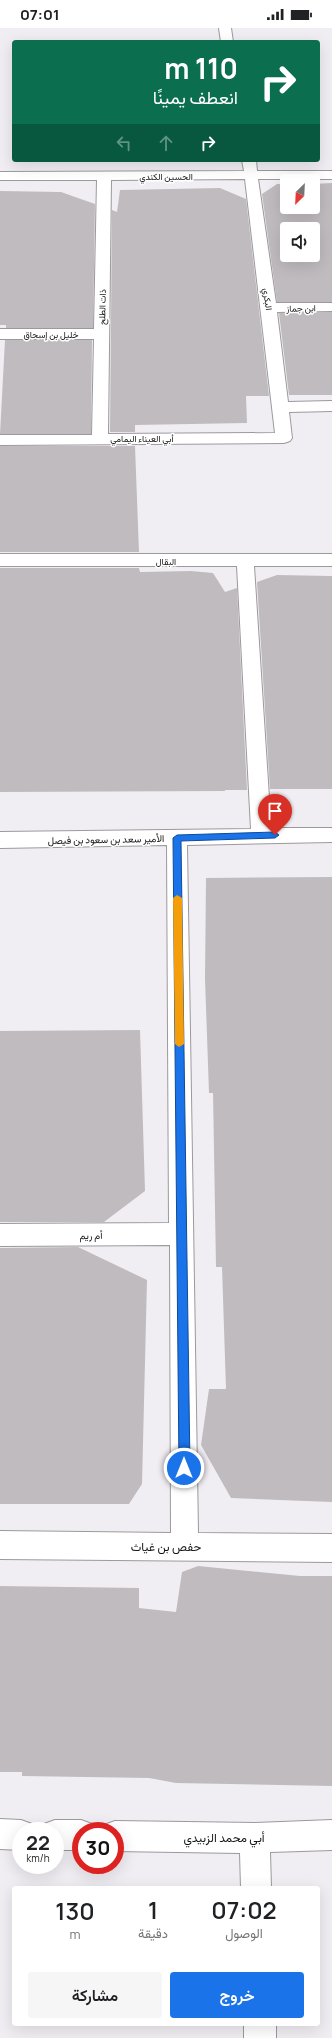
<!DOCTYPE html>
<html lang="ar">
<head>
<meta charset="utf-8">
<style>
  body { margin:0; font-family:Manrope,Vazirmatn,sans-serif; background:#f6f6f6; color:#202124; direction:rtl; height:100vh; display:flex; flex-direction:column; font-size:15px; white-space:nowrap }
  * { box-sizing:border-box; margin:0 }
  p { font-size:13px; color:#757577 }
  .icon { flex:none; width:22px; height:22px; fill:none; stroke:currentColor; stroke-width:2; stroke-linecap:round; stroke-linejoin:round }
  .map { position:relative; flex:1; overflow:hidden; direction:ltr }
  .details { position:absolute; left:12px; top:1858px; width:308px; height:140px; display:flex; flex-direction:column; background:#fff; border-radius:4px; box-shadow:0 4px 16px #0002; direction:rtl }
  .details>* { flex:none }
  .guide { position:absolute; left:12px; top:12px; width:308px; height:122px; border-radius:4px; box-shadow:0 4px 16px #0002; direction:rtl; background:#0b6e4f; color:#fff; overflow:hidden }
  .needle { width:26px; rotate:204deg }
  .controls { position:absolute; left:280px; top:146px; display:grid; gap:8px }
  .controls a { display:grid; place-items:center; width:40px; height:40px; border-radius:4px; background:#fff; box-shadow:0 4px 16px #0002; font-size:20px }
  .speed { position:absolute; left:12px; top:1794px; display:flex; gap:8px; font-size:20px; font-weight:700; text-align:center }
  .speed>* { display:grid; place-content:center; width:52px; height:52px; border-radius:50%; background:#fff; box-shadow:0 4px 16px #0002; line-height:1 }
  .speed small { font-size:10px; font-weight:400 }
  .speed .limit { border:6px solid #d22; background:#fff; color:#111 }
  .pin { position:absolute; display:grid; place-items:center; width:34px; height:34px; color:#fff; margin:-41px -17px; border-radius:50% 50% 50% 0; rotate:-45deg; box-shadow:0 0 4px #0007 }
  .pin .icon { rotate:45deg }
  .me { position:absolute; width:44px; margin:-22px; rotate:0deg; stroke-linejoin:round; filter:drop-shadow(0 0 3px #0008) }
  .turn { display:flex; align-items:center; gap:14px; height:84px; padding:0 16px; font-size:18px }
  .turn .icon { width:52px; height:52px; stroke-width:2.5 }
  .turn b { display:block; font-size:28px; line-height:34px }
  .lanes { display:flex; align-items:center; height:38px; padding:0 16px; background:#0003; justify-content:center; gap:20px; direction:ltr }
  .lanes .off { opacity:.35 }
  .eta { display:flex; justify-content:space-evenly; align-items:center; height:68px; text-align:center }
  .eta b { font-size:24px; font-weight:600; line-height:28px }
  .cta { display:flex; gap:8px; margin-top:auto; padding:8px 16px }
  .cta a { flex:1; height:46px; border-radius:4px; background:#1a73e8; color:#fff; font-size:16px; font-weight:600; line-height:46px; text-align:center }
  .cta a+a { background:#f6f6f6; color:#202124 }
  .status { display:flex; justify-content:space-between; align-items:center; height:28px; padding:0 20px; background:#fff; direction:ltr }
  .status svg { height:11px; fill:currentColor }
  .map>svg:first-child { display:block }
  .building { fill:#c0bbbe; fill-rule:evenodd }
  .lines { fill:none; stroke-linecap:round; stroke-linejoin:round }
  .minor-casing { stroke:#9c999d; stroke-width:2 }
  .minor { fill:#fff; fill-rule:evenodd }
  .route { fill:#1a73e8; stroke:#114b97 }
  .slow { fill:#f59e0b }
  .labels { text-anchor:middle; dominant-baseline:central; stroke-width:3; stroke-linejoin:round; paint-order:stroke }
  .far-street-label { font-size:9px; fill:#161516; stroke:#fff }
  .street-label { font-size:10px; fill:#161516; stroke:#fff }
  .near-street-label { font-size:12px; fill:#161516; stroke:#fff }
</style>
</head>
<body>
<div class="status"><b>07:01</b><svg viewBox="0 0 49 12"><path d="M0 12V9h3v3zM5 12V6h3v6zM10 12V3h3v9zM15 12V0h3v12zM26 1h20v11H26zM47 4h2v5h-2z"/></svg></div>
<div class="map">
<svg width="332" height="2010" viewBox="0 0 332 2010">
  <rect width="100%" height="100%" fill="#f1eef3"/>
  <path class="building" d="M332,155v119h-55l-15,-108 15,-10h10v23h26v-23zM287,201h26v26h-26z
    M220,160l26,11 23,197h-23l1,27 -112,2v7h-25l2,-222 5,2 3,-22z
    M0,163l61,1 34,12 -2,124h-87v-3h-6z
    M332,284v83h-43l-10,-82z
    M5,312h87l-1,94h-91z
    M0,418h135l4,106h-139z
    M0,540h139l1,4 51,-1 22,2 12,19 12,-4 10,202h-22v1l-225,1z
    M277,547l55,1v213h-62l-13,-207z
    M332,849v625l-101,-4 -30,-53 8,-56h17l-4,-122h-6l-3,-174h-4l-4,-114 1,-101z
    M140,1002l5,161 -41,31h-104v-191z
    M78,1219l69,33 -5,204 -13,20h-129v-256z
    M198,1538l102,10h32v210l-156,-3 -27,-5 -127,-2v-4h-22v-186l139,2v20l37,4 6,-40z"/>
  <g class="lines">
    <defs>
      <path id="minor" d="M219,0h12l2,14h-12z
        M242,132h14l1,11h75v8h-74l18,124h56v8l-55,1 11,90 44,-1v10l-43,1 3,26 -2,3 -6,2 -284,2v-10h92l2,-96h-94v-10h94l3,-149h-97v-8l244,-1zM245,151l30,254 -167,1 3,-254z
        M0,526h332v12h-78l17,262h61v14l-145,3 11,688 134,1v28l-332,-3v-28l171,2 -1,-288 -170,1v-22l169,-1 -2,-378 -167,3v-16l251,-3 -14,-263h-237z
        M0,1791l21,1 11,4 2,7h-13v19l-21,-1z
        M55,1792h26l11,4 2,7h-13v19h-26v-19h-13l2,-7z
        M332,1792v30l-62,2 1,36h-30l-1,-35 -125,-2v-20h-13l2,-6 11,-4 140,2z
        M244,1996h32v14h-32z"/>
    </defs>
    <use href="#minor" class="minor-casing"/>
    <use href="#minor" class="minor"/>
  </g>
  <path class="route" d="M275,804l4,3 -4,3 -94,3 9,627 -2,3 -4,2 -4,-2 -1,-3 -6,-630 4,-3z"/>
  <path class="slow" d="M177,867l5,3 2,146 -5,3 -4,-3 -2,-146z"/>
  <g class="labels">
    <g class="far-street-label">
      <text x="166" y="148">الحسين الكندي</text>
      <text transform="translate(268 271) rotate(83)">البكري</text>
      <text transform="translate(102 279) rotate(-89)">ذات الطلح</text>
      <text transform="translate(301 280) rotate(-1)">ابن جماز</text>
      <text x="51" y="306">خليل بن إسحاق</text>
      <text x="142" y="410">أبي العيناء اليمامي</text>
      <text x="166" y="533">البقال</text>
    </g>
    <g class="street-label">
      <text transform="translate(106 811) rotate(-1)">الأمير سعد بن سعود بن فيصل</text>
      <text transform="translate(91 1207) rotate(-1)">أم ريم</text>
    </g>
    <g class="near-street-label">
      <text x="166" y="1518">حفص بن غياث</text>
      <text x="224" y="1809">أبي محمد الزبيدي</text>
    </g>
  </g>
</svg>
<div class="controls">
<a><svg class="needle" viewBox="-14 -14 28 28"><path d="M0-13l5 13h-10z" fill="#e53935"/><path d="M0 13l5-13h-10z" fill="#757577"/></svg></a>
<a><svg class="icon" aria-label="sound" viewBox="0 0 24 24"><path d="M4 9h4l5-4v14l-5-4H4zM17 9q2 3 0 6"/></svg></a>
</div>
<div class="speed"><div>22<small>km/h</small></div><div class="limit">30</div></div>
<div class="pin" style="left:275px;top:807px;background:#d93025"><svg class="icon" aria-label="arrive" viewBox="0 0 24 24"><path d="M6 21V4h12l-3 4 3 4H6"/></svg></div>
<svg class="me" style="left:184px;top:1440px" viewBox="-20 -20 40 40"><circle r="17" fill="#1a73e8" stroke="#fff" stroke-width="3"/><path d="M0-11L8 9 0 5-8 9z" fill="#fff"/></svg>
<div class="guide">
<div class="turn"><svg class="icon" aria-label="right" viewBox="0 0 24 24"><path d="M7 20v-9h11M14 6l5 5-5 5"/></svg><div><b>110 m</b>انعطف يمينًا</div></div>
<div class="lanes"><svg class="icon off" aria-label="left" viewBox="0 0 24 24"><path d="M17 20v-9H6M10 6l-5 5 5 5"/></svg><svg class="icon off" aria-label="ahead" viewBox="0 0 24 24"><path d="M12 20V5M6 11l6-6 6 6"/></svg><svg class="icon" aria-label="right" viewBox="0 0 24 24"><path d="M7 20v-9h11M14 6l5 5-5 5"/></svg></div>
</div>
<section class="details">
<div class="eta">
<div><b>07:02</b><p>الوصول</p></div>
<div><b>1</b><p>دقيقة</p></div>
<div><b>130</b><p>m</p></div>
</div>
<div class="cta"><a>خروج</a><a>مشاركة</a></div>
</section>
</div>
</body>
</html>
